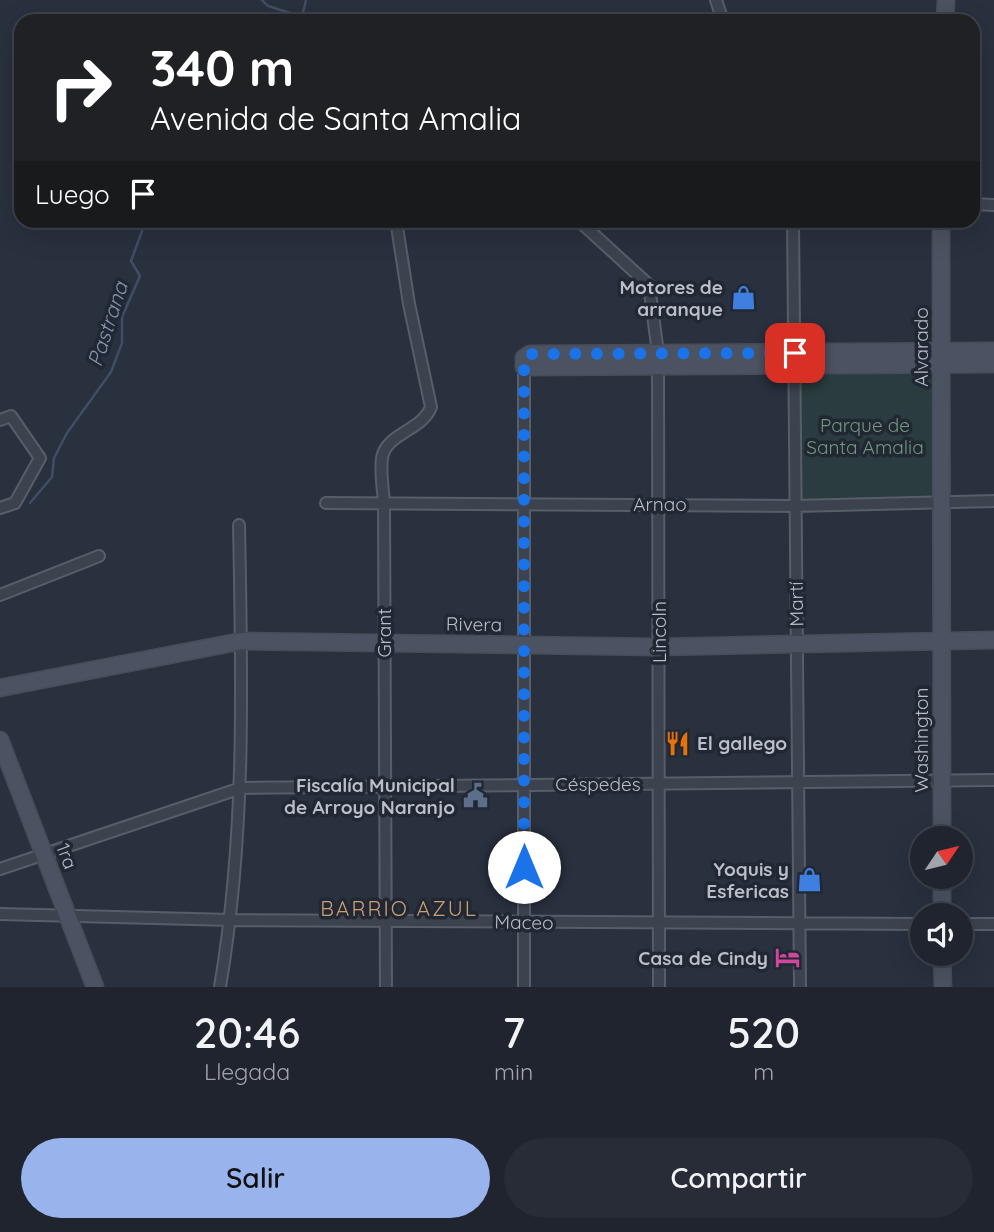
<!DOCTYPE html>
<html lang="es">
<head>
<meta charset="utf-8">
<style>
  body { margin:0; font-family:Quicksand,sans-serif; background:#272c36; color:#f1f3f6; height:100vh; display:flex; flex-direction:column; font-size:26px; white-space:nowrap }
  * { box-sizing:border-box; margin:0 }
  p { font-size:23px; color:#a1a4aa }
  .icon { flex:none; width:38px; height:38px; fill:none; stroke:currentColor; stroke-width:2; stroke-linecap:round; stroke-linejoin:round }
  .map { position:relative; height:987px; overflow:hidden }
  .drawer { display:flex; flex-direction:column; background:#1f242e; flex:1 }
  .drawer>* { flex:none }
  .top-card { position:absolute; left:14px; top:14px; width:966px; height:214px; border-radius:21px; box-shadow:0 7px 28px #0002,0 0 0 2px #3c414a; background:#202124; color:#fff; overflow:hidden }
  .needle { width:46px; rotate:55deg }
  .tools { position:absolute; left:910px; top:826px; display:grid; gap:14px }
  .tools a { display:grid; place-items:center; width:63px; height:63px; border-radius:50%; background:#1f242e; box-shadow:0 7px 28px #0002,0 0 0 2px #3c414a; font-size:35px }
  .pin { position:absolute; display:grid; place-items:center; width:60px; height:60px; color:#fff; margin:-30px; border-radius:14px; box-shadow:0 4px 10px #0006 }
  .me { position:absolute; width:77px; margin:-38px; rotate:0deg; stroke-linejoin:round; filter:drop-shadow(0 0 5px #0008) }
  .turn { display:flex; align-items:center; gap:24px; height:147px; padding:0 21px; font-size:32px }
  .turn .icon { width:91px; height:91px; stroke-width:2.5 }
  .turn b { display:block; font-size:49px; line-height:60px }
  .then { display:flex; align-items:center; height:66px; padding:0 21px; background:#0003; gap:14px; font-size:26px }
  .eta { display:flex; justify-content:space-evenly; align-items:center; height:119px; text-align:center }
  .eta b { font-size:42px; font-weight:600; line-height:49px }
  .action { display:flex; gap:14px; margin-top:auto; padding:14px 21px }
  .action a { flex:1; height:80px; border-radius:42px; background:#99b4ed; color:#111; font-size:28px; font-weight:600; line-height:80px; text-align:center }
  .action a+a { background:#272c36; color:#f1f3f6 }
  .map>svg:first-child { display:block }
  .green { fill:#2a3c3f }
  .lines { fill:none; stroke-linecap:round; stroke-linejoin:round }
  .stream { stroke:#404d65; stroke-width:2.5 }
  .street-casing { stroke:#575e69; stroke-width:14 }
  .secondary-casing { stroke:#464c58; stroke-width:19 }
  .street { stroke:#3c434e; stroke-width:10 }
  .secondary { stroke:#4b5261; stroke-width:16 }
  .route { stroke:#1a73e8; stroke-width:12; stroke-dasharray:0 21.6 }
  .labels { text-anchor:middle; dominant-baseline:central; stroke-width:7; stroke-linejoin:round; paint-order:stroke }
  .poi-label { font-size:19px; font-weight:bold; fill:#b9bec9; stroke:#212834; text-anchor:end }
  .street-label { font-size:19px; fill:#b9bec9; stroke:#212834 }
  .park-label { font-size:19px; fill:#73977d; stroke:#212834 }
  .water-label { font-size:21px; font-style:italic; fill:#8493ad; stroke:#212834 }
  .neighbourhood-label { font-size:21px; letter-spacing:2px; fill:#cb9e72; stroke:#212834 }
</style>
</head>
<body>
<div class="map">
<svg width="994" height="987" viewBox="0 0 994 987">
  <rect width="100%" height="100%" fill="#29303e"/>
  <path class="green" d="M922,369l8,5 2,8 2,108 -3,6 -6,4 -116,3 -6,-3 -5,-9 -1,-112 4,-7z"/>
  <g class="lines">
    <path class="stream" d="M262,0l6,6 35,11
      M301,21l5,-21
      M30,503l22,-26 2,-19 13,-25 44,-61 11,-29v-26l18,-41 -9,-15 15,-41"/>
    <defs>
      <path id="street" d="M716,0l7,21
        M973,204l21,1
        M578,220l71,65 9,68 1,634
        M793,220l7,767
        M499,221l1,-1
        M0,420l11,-4 29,42 -25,45 -15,5
        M326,503l469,3 199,-5
        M0,595l99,-39
        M0,869l241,-81 753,-8
        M0,914l231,6 691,4
        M961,924h33
        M220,987c26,-153 22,-307 19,-462
        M386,987l-2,-484c-1,-14 -4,-31 -2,-45 4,-25 40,-27 49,-51l-22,-103 -13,-84
        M524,987v-620"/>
      <path id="secondary" d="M945,21l1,-21
        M941,220l1,618
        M994,351l-464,3 -6,4v9l470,-3
        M0,688l242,-47 417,6 335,-7
        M0,740l95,247
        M942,915v-38
        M942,954l1,33"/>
    </defs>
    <use href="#street" class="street-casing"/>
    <use href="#secondary" class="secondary-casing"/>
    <use href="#street" class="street"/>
    <use href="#secondary" class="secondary"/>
  </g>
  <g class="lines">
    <path class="route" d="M524,867v-509l6,-4 265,-1"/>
  </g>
  <defs>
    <symbol id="shop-bare" viewBox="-9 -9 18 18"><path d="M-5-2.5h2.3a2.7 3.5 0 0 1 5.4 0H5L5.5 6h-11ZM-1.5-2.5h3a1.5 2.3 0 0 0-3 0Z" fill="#3f7fe0" stroke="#212834" stroke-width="2.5" paint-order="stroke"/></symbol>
    <symbol id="restaurant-bare" viewBox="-9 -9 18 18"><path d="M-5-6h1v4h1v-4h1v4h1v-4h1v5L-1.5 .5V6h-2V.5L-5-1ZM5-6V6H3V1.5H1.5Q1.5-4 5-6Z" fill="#e8710a" stroke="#212834" stroke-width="2.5" paint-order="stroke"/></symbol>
    <symbol id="civic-bare" viewBox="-9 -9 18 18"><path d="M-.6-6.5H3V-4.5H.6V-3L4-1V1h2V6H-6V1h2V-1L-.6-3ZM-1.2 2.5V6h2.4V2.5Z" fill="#5c6f8a" stroke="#212834" stroke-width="2.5" paint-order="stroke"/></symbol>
    <symbol id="hotel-bare" viewBox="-9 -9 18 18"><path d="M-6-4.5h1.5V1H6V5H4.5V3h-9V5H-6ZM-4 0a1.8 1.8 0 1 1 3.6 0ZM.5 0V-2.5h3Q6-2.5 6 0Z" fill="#d1479c" stroke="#212834" stroke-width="2.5" paint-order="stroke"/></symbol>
  </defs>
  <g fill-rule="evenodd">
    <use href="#shop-bare" x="726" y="280" width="35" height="35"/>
    <use href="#restaurant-bare" x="660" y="726" width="35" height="35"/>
    <use href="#civic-bare" x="458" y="778" width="35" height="35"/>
    <use href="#shop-bare" x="792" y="862" width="35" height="35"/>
    <use href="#hotel-bare" x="770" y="940" width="35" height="35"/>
  </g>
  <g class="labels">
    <g class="poi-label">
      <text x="723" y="287">Motores de<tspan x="723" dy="22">arranque</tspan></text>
      <text x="697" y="743" text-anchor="start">El gallego</text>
      <text x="455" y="785">Fiscalía Municipal<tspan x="455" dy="22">de Arroyo Naranjo</tspan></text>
      <text x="789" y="869">Yoquis y<tspan x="789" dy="22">Esfericas</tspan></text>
      <text x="768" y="958">Casa de Cindy</text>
    </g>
    <g class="street-label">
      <text transform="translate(921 347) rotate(-90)">Alvarado</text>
      <text x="660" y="504">Arnao</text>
      <text transform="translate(796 604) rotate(-91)">Martí</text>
      <text transform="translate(474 624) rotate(1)">Rivera</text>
      <text transform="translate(659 632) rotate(-90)">Lincoln</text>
      <text transform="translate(384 633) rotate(-90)">Grant</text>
      <text transform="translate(921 740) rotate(-90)">Washington</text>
      <text x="598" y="784">Céspedes</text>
      <text transform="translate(67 856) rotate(69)">1ra</text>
      <text transform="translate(524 922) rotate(1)">Maceo</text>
    </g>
    <g class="park-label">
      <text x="865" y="425">Parque de<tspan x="865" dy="22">Santa Amalia</tspan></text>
    </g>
    <g class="water-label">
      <text transform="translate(107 324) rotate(-72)">Pastrana</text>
    </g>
    <g class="neighbourhood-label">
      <text x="399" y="908">BARRIO AZUL</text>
    </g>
  </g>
</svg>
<div class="tools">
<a><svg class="needle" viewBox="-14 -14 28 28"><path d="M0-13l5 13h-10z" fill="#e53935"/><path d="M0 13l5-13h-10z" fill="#a1a4aa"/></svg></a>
<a><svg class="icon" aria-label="sound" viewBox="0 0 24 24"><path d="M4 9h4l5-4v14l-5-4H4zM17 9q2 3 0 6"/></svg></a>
</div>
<div class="pin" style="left:795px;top:353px;background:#d93025"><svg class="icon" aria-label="arrive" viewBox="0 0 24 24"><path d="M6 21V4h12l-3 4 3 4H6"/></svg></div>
<svg class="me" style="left:524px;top:867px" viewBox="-20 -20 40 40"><circle r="19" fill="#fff"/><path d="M0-13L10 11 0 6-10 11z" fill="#1a73e8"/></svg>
<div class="top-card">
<div class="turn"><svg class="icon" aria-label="right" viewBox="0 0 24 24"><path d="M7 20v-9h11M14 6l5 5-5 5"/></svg><div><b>340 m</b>Avenida de Santa Amalia</div></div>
<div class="then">Luego<svg class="icon" aria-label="arrive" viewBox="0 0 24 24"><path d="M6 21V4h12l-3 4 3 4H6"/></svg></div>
</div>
</div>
<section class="drawer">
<div class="eta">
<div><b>20:46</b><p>Llegada</p></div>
<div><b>7</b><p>min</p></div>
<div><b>520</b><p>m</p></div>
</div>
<div class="action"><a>Salir</a><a>Compartir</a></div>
</section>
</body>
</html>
